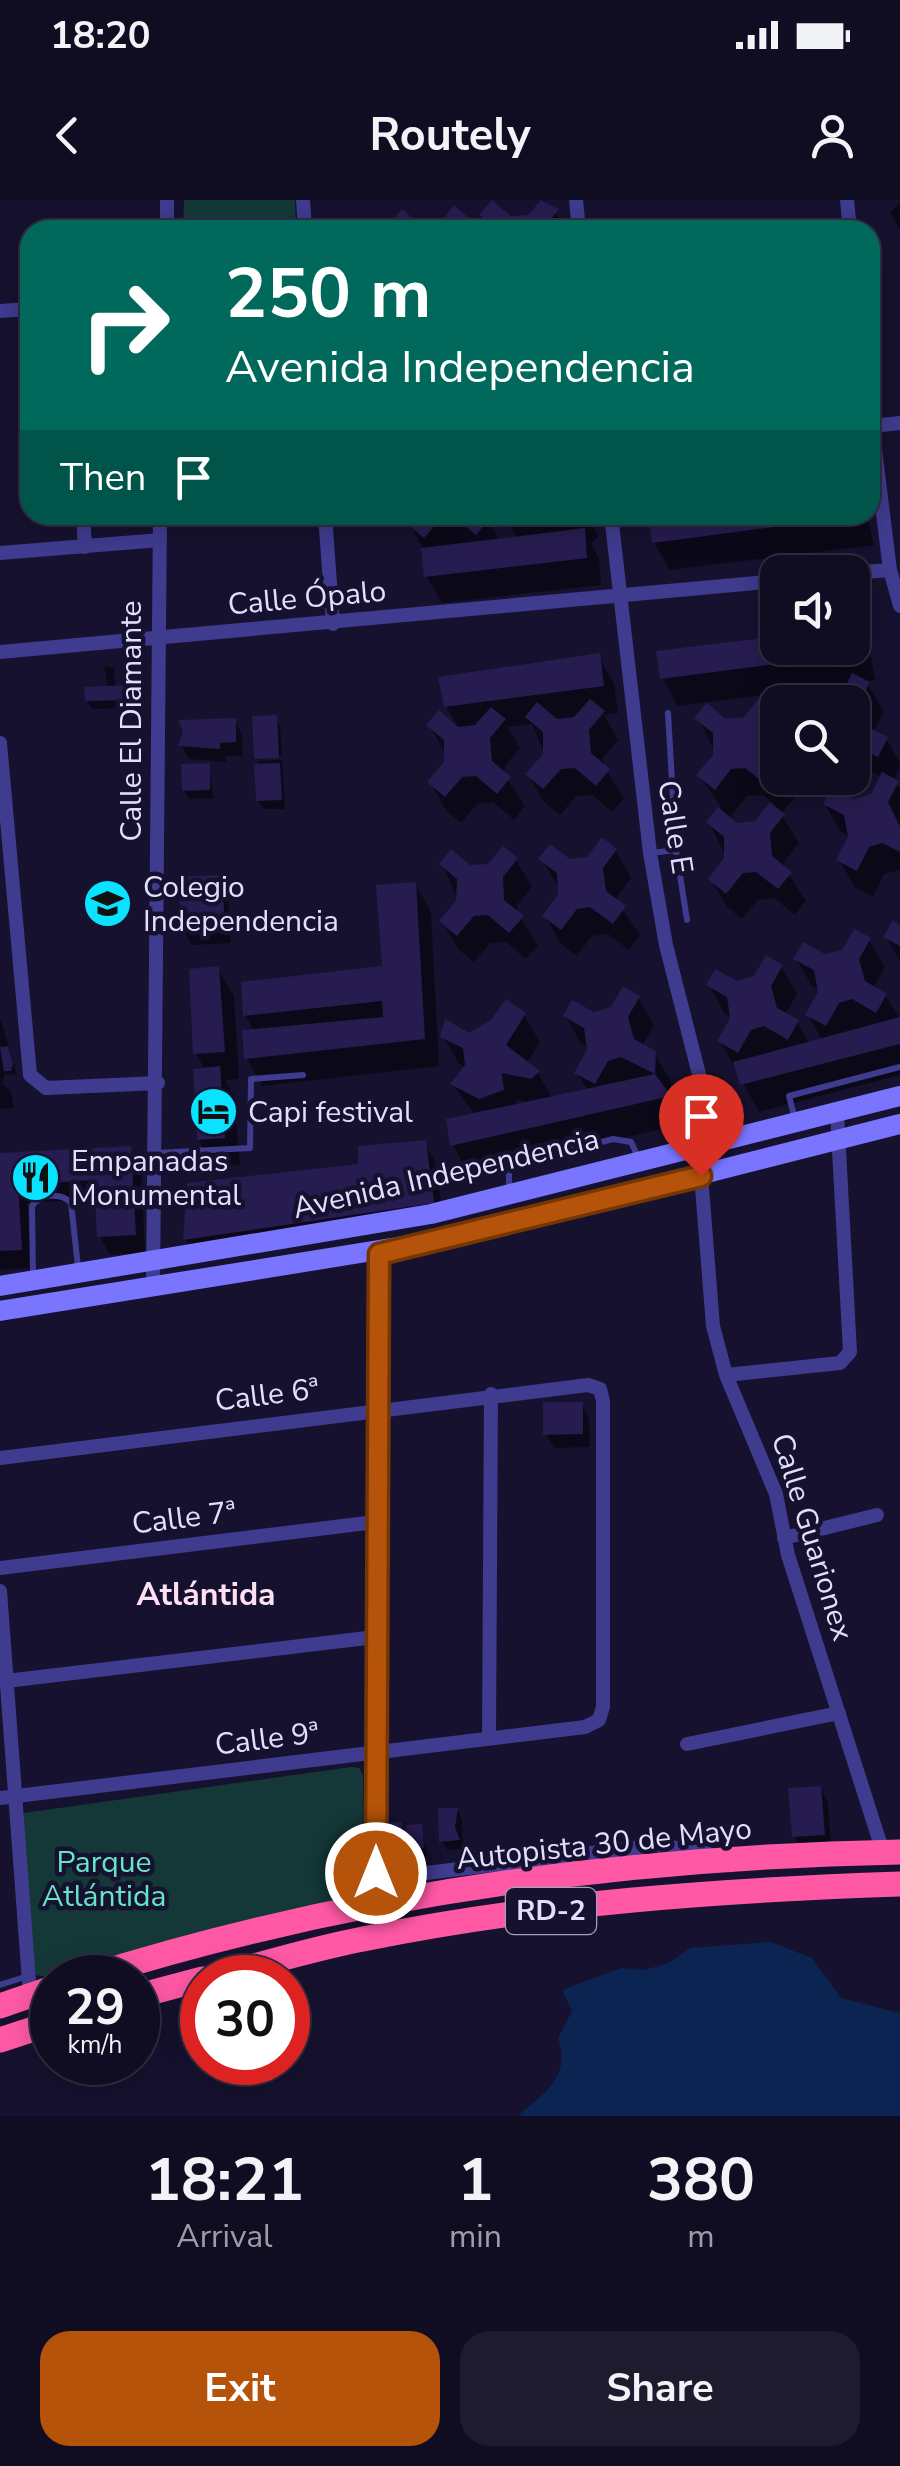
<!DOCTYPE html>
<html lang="en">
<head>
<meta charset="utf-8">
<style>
  body { margin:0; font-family:"Nunito Sans",sans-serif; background:#1e1b2f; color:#f1f3f6; height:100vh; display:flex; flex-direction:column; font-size:38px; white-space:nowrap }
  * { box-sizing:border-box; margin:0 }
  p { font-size:32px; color:#9c9ca5 }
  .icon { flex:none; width:55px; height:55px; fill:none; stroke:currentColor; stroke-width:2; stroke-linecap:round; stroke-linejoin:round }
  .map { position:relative; height:1916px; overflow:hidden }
  .details { display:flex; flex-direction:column; background:#100d22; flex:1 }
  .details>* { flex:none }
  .guide { position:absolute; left:20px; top:20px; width:860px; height:305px; border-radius:30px; box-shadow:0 5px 25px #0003,0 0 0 2px #302d40; background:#00695c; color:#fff; overflow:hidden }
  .fabs { position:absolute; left:760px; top:355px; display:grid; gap:20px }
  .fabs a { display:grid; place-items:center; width:110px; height:110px; border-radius:20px; background:#100d22; box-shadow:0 5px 25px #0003,0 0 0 2px #302d40; font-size:50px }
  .speed { position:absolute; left:30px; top:1755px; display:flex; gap:20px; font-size:50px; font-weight:700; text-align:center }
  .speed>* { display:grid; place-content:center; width:130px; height:130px; border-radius:50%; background:#100d22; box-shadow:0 5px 25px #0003,0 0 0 2px #302d40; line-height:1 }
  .speed small { font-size:25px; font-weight:400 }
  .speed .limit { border:15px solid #d22; background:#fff; color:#111 }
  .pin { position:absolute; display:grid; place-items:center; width:85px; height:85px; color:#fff; margin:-102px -42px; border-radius:50% 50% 50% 0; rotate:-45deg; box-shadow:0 0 10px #0007 }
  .pin .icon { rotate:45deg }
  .me { position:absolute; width:110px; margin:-55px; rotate:0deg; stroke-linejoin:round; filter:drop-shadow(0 0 8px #0008) }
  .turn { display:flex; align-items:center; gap:35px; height:210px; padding:0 40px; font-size:45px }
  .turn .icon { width:130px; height:130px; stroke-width:2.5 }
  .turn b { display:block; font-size:70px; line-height:85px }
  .then { display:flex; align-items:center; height:95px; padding:0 40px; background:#0003; gap:20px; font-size:38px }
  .eta { display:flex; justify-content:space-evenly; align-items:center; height:170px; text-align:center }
  .eta b { font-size:60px; font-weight:700; line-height:70px }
  .button { display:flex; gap:20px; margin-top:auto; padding:20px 40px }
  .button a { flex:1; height:115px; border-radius:30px; background:#b45309; color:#fff; font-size:40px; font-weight:700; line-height:115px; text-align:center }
  .button a+a { background:#1e1b2f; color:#f1f3f6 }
  .status { display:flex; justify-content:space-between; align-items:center; height:70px; padding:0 50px; background:#100d22; direction:ltr }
  .status svg { height:28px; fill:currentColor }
  header { display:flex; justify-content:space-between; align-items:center; height:130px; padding:0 40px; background:#100d22; font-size:45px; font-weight:700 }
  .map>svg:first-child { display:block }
  .green { fill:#143837 }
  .water { fill:#0b2452 }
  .shadow { fill:#0007; fill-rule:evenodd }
  .building { fill:#271c4f }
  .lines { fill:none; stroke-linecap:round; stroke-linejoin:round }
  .lane { stroke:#3f3b8e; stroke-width:6 }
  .street { stroke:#3f3b8e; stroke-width:14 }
  .secondary { stroke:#7a75ff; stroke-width:20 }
  .highway { stroke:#ff59a6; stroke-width:25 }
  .route-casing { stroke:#753606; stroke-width:25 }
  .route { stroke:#b45309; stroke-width:18 }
  .labels { text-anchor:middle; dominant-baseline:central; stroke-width:9; stroke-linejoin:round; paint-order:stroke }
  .shield { fill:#16112e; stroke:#a5a0c0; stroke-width:2.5 }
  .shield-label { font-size:28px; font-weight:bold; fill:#e2deff }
  .street-label { font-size:30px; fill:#e2deff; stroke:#16112e }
  .poi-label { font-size:30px; fill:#e2deff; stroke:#16112e; text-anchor:start }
  .park-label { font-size:30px; fill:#63e5c7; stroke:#16112e }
  .neighbourhood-label { font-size:32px; font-weight:bold; fill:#ffe0f3; stroke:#16112e }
</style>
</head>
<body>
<div class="status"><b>18:20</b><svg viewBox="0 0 49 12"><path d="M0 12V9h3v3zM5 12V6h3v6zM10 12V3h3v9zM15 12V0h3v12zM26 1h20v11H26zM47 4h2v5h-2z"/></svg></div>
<header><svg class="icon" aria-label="back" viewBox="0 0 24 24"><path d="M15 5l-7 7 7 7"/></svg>Routely<svg class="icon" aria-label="person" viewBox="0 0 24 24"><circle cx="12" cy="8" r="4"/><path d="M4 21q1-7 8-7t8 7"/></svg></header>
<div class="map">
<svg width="900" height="1916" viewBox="0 0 900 1916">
  <rect width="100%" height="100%" fill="#16112e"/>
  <path class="green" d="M184,0h111l1,30h-113z
    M351,1567l8,1 4,7 1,111 -7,14 -227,53 -82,24 -12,-2 -5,-8 -11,-150 4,-4z"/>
  <path class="water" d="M771,1742l41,16 29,40 59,15v103h-382c28,-24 53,-39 40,-78l14,-27 -10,-21 59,-22 23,2 25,-7 21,-15z"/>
  <path class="shadow" d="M544,0l24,30h-77l-9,-15 48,2z
    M900,3v27l-10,-18z
    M467,19l6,11h-77l-3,-7 27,5z
    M416,315h68l17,26 16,-2 -12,-24h81l13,21 -8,8 8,14 2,27 -159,18 -16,-27 -2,-26 -15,-26z
    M662,315h205l7,30 -204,25 -16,-27z
    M855,429l16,28 4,23 -9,2 18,30 -11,20 13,7 14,24 -6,19 6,6v82l-16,4 -11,23 -18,-10 -16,-27 12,-23 -10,-5 -16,-28 7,-12 -13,-14h33v-76h-27l18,-5 7,-13 -172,22 -16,-28 116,-30h74zM870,571l12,6 -10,19 -19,6 -9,-5 11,-21z
    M598,456l16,27 4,30 -14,2 14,25 -15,18 1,9 20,31 -12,14 -20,-17 -16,1 -16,19 -16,-13 -16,-28 17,-19 -13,-31 -24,3 12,21 -15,18v9l20,31 -11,14 -21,-18 -16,2 -16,19 -15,-13 -16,-28 16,-19 -1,-10 -16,-28 32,7 -15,-26z
    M104,466l10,1 1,21h11l6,20 -40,1 -5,-9 21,-12z
    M772,512l6,10 -4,44 4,12h6l11,19 -14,17 18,29 -15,19 1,7 21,32 -11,14 -21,-17 -16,2 -16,19 -16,-13 -15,-27 16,-20 -18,-37 12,-15 -21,-31 16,-21 -18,-37 28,4zM763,595l10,8 -17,20 -19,2 -8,-6 18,-23z
    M275,517l5,9 2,29 -25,5 -2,-41z
    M234,520l8,14 1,22h-17v6l-37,-3 -8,-14z
    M282,560l3,49h-22l-5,-8 1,-40z
    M208,565l6,33 -25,1 -5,-9z
    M616,651l15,27 -14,19 1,6 22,32 -11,15 -21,-16 -16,2 -15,20 -16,-12 -16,-28 16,-20 -1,-7 -19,-30 28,3z
    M516,660l16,27 -15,18 1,9 20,31 -12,14 -20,-17 -16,1 -16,19 -16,-13 -16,-28 17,-19 -17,-38 27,4z
    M220,678l8,14 3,51 -39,2 -8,-14z
    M415,684l16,28 8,154 -177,20 -15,-28 7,-27 -9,-16 139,-46z
    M900,727v34l-14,-24z
    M869,740l16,27 -12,21 12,7 15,24v56l-141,37 -39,-71 13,-23 -9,-5 -15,-28 27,-1 45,-18 16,28 -12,21 12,7 13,22 12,-4 -14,-25 13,-24 -9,-5 -16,-27 28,-2z
    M218,769l16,27 5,83 -14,1 9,16 6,69 -25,2 -16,-27 6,-70 -9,-17z
    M638,798l16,27 -12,21 12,7 17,28 -1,18 14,25 -216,49 -15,-28 22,-30 -22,-30 13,-17 -7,-4 -16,-28h26l55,-21 16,27 -14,22 12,9 14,25 36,-7 -11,-18 14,-24 -10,-5 -15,-28 28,-1zM516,899l16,4 -15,3z
    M0,818l17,57 -12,-1 -3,9 9,9 3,16 -14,1z
    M425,943l10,19 9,60 -248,36 -10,-18 3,-55 171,-19z
    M130,949l11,18 4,86 -35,2 -10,-18 -2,-38 -71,4 4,65 -31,2v-114z
    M581,1204l8,14 1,29 -36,1 -8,-14z
    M820,1588l8,14 3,46 -29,2 -8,-14z
    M457,1610l5,9 1,30 -16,1 -5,-9z
    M401,1625l6,10 14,-8 6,29 -31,3 -5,-9z"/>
  <path class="building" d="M492,0l19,16 17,-1 13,-15 18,9 -16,21h-45l-19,-15z
    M454,5l15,13 -10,12h-61l-8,-7 12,-14 19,16 18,-1z
    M413,315h31l-20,23 -18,-15z
    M452,315h35l3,3 -14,17z
    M865,315l-213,28 -4,-27 9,-1z
    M585,328l2,30 -163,19 -3,-29z
    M852,427h4l5,26 -201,26 -4,-28 122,-15v12h74z
    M600,453l4,33 -160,21 -6,-30z
    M852,473l18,9 -12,22 8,22 22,11 -10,20 -26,-13v-42h-57l7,-13 22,11 17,-5z
    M128,485v15l-43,1 -1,-14z
    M759,498l15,13 -15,18 2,23 17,13v8l-11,12 -22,-17 -14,1 -16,21 -19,-15 17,-20v-22l-19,-15 13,-15 19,16 18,-2z
    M590,499l15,12 -16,19 2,23 19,16 -14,17 -21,-18 -14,1 -18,20 -18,-15 18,-20v-22l-18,-15 12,-15 20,17 17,-2z
    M491,507l15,12 -16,19 2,23 19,16 -14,17 -21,-18 -14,1 -17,20 -18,-15 17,-20v-22l-18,-15 13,-15 19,17 17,-2z
    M277,515l2,43 -25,1 -2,-43z
    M236,518v24l-16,1v6l-42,-3 5,-15 -5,-11z
    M210,563v27l-28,1 -1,-27z
    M280,563l2,37 -26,1 -2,-37z
    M882,572l17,9 -11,21 12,25v25l-18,-9 -13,4 -12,24 -21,-11 12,-23 -4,-22 -21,-11 8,-17 23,12 17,-5z
    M770,602l15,12 -15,19 2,23 20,16 -14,17 -22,-17 -13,1 -17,21 -18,-15 16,-21v-21l-18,-15 12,-15 19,16 18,-2z
    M602,637l15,12 -14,19 3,23 20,15 -13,18 -23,-17 -13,2 -16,21 -19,-14 16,-21 -1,-22 -19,-14 12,-15 20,15 17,-2z
    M503,646l15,12 -15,19 1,23 20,16 -15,17 -21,-18 -14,1 -17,20 -18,-15 17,-20 1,-22 -18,-15 12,-15 19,16 18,-1z
    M222,675l3,55 -44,2 -2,-55z
    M416,682l9,157 -181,20 -2,-29 141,-13 -1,-16 -139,15 -2,-34 141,-16 -6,-81z
    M893,720l7,5v21l-17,-9z
    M854,729l17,9 -12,21 6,22 22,13 -11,19 -24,-14 -13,4 -13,23 -21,-11 13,-23 -4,-22 -21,-11 10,-17 22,12 17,-4z
    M766,755l17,10 -12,21 6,22 22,12 -11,20 -24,-14 -13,4 -13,23 -21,-12 13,-23 -3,-21 -21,-12 9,-16 22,12 17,-5z
    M219,766l6,86 -32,2 -4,-85z
    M623,786l17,10 -12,21 6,22 22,12 -1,23 -34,-17 -13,4 -13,23 -21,-11 13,-23 -3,-22 -21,-12 9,-16 22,12 17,-5z
    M506,799l20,14 -20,32 34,26 -9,8 -29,-6 2,17 -25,9 -29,-15 15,-19 -2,-17 -23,-11 5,-18 24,14 22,-13z
    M900,817v27l-160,41 -7,-23z
    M8,846l5,18 -2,7h-7l-4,-24z
    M220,866l5,72 -28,2 -4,-71z
    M655,874l16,22 -221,50 -4,-27z
    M426,940l8,63 -251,37 4,-57 171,-19v-18z
    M131,946l5,89 -39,2 -3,-57 -76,5 4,65 -22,1v-98z
    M543,1202h40v32l-40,1z
    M821,1586l4,49 -33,2 -4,-49z
    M438,1608h20l-3,19 5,13 -21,2z
    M402,1622l2,14 3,-11 15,-1 2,24 -36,3 -1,-28z"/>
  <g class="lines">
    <path class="lane" d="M668,513l8,137
      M651,653l25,-3 11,70
      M795,919l-6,-23 111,-29
      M156,953l94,-5 1,-69 52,-4
      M509,989v-23l104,-27 18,3 7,15
      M33,1075l-1,-69c8,-12 29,-14 39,-3l7,64
      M0,1785l28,-9"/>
    <path class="street" d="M303,0l2,30
      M576,0l3,30
      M847,0l3,30
      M167,30v-30
      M0,111l30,-2
      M870,209l20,161 10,36
      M872,226l28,-3
      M83,315l2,32
      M325,315l8,109
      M611,315l39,338 16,92 50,196
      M0,353l160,-13
      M852,373l38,-3
      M0,452l778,-71
      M0,543l30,332 16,13 112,-5
      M701,975l12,151 13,49 50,119 12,61 95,297
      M153,1088l7,-773
      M726,1175l114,-12 10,-11 -13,-239
      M0,1258l588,-73 12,4 3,12v306l-4,13 -14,7 -585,71
      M784,1338l93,-23
      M0,1368l375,-46
      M0,1391l30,404
      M6,1481l369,-44
      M489,1538l2,-344
      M687,1544l152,-31
      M376,1679l282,-34 49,8
      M376,1705l3,-652"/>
    <path class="secondary" d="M0,1086l431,-72 469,-118
      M0,1111l447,-72 453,-115"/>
    <path class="highway" d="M84,1778c262,-83 542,-121 816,-126
      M209,1778c51,-13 102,-29 154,-39 176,-36 358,-49 537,-55
      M138,1796l64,-17
      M0,1806l52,-18
      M0,1840l52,-17"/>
  </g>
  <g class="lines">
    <defs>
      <path id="route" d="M376,1673l3,-619 322,-78"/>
    </defs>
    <use href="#route" class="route-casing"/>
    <use href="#route" class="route"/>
  </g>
  <defs>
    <symbol id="school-disc" viewBox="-11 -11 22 22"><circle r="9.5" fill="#0ae3ff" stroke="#16112e"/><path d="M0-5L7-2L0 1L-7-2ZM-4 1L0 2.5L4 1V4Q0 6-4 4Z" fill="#111"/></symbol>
    <symbol id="hotel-disc" viewBox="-11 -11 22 22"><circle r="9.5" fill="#0ae3ff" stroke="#16112e"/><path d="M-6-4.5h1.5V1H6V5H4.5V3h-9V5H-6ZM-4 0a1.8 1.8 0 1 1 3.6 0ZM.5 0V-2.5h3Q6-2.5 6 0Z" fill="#111"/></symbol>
    <symbol id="restaurant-disc" viewBox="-11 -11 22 22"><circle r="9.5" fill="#0ae3ff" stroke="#16112e"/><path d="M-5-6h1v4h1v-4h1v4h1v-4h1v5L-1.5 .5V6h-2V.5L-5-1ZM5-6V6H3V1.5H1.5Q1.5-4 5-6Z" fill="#111"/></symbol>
  </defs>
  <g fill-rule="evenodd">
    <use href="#school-disc" x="80" y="676" width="55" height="55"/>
    <use href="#hotel-disc" x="186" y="884" width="55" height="55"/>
    <use href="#restaurant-disc" x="8" y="950" width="55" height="55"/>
  </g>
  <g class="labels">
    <rect class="shield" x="506" y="1688" width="90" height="46" rx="8"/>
    <g class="shield-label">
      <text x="551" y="1711">RD-2</text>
    </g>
    <g class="street-label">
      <text transform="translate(307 398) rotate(-5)">Calle Ópalo</text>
      <text transform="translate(131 521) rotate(-90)">Calle El Diamante</text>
      <text transform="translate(675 627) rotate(81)">Calle E</text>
      <text transform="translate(446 974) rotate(-13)">Avenida Independencia</text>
      <text transform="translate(267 1195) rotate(-7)">Calle 6ª</text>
      <text transform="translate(184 1318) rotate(-7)">Calle 7ª</text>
      <text transform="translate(812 1337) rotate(73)">Calle Guarionex</text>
      <text transform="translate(267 1539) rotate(-7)">Calle 9ª</text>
      <text transform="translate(604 1644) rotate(-6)">Autopista 30 de Mayo</text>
    </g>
    <g class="poi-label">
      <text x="143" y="687">Colegio<tspan x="143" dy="34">Independencia</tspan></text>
      <text x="248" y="912">Capi festival</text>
      <text x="71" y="961">Empanadas<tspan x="71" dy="34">Monumental</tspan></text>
    </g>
    <g class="park-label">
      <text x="104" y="1662">Parque<tspan x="104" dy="34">Atlántida</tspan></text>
    </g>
    <g class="neighbourhood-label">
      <text x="206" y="1394">Atlántida</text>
    </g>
  </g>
</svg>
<div class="fabs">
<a><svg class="icon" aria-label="sound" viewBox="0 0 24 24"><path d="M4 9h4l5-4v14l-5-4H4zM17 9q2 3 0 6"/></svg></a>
<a><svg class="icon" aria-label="search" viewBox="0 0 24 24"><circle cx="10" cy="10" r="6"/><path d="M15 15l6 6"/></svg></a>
</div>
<div class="speed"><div>29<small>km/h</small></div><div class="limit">30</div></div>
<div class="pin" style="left:701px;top:976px;background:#d93025"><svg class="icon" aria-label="arrive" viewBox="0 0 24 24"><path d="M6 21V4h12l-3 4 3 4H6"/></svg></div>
<svg class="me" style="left:376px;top:1673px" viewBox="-20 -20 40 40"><circle r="17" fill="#b45309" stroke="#fff" stroke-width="3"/><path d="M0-11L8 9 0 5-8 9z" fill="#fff"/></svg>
<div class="guide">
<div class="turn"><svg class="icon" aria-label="right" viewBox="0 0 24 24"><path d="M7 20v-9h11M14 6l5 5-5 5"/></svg><div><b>250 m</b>Avenida Independencia</div></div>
<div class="then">Then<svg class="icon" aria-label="arrive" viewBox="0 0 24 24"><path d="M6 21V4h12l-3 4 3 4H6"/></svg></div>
</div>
</div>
<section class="details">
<div class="eta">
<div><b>18:21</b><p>Arrival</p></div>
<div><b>1</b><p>min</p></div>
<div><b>380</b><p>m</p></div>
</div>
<div class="button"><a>Exit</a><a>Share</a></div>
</section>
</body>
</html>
